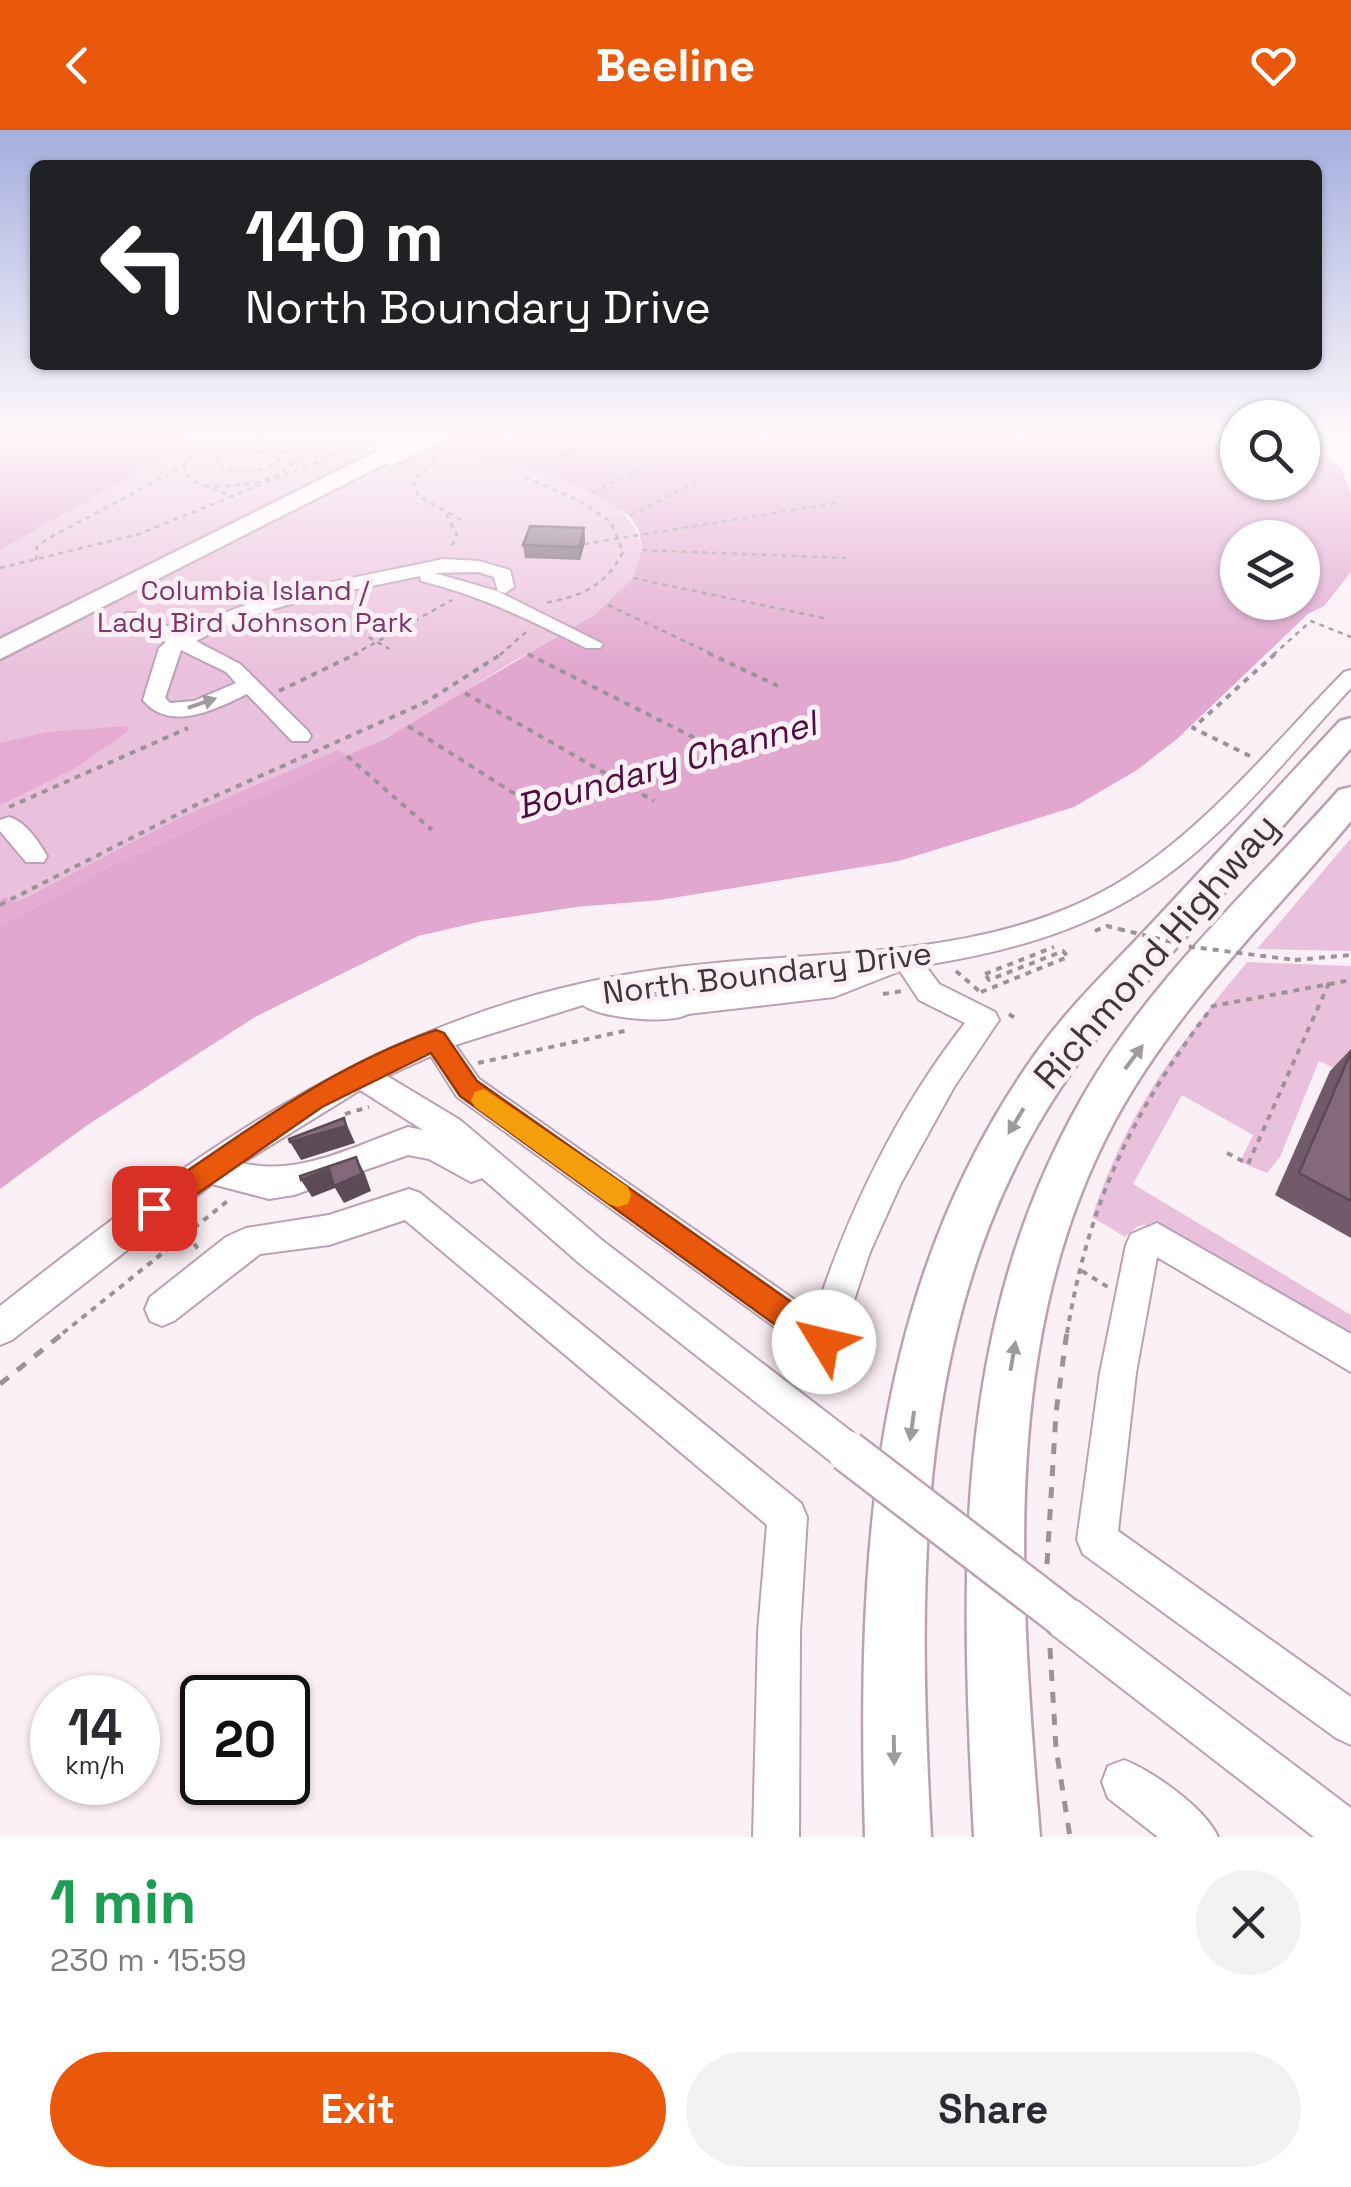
<!DOCTYPE html>
<html lang="en">
<head>
<meta charset="utf-8">
<style>
  body { margin:0; font-family:"Space Grotesk",sans-serif; background:#f2f2f3; color:#2b2b33; height:100vh; display:flex; flex-direction:column; font-size:38px; white-space:nowrap }
  * { box-sizing:border-box; margin:0 }
  p { font-size:32px; color:#7c7c81 }
  .icon { flex:none; width:55px; height:55px; fill:none; stroke:currentColor; stroke-width:2; stroke-linecap:round; stroke-linejoin:round }
  .map { position:relative; height:1707px; overflow:hidden }
  .sheet { display:flex; flex-direction:column; background:#fff; flex:1 }
  .sheet>* { flex:none }
  .banner { position:absolute; left:30px; top:30px; width:1292px; height:210px; border-radius:15px; box-shadow:0 2px 8px #0004; background:#202124; color:#fff; overflow:hidden }
  .buttons { position:absolute; left:1220px; top:270px; display:grid; gap:20px }
  .buttons a { display:grid; place-items:center; width:100px; height:100px; border-radius:50%; background:#fff; box-shadow:0 2px 8px #0004; font-size:50px }
  .speed { position:absolute; left:30px; top:1545px; display:flex; gap:20px; font-size:50px; font-weight:700; text-align:center }
  .speed>* { display:grid; place-content:center; width:130px; height:130px; border-radius:50%; background:#fff; box-shadow:0 2px 8px #0004; line-height:1 }
  .speed small { font-size:25px; font-weight:400 }
  .speed .limit { border:5px solid #111; border-radius:15px; background:#fff; color:#111 }
  .pin { position:absolute; display:grid; place-items:center; width:85px; height:85px; color:#fff; margin:-42px; border-radius:20px; box-shadow:0 5px 15px #0006 }
  .me { position:absolute; width:110px; margin:-55px; rotate:306deg; stroke-linejoin:round; filter:drop-shadow(0 0 8px #0008) }
  .turn { display:flex; align-items:center; gap:35px; height:210px; padding:0 50px; font-size:45px }
  .turn .icon { width:130px; height:130px; stroke-width:2.5 }
  .turn b { display:block; font-size:70px; line-height:85px }
  .round { display:grid; place-items:center; flex:none; width:105px; height:105px; border-radius:52px; background:#f2f2f3 }
  .head { display:flex; align-items:center; justify-content:space-between; height:170px; padding:0 50px }
  h1 { font-size:60px; font-weight:700; line-height:75px; color:#1e9e55 }
  .cta { display:flex; gap:20px; margin-top:auto; padding:20px 50px }
  .cta a { flex:1; height:115px; border-radius:60px; background:#ea580c; color:#fff; font-size:40px; font-weight:700; line-height:115px; text-align:center }
  .cta a+a { background:#f2f2f3; color:#2b2b33 }
  header { display:flex; justify-content:space-between; align-items:center; height:130px; padding:0 50px; background:#ea580c; color:#fff; font-size:45px; font-weight:700 }
  .map>svg:first-child { display:block }
  .green { fill:#eac1dc }
  .forest { fill:#e5abd3 }
  .water { fill:#e1a7ce; fill-rule:evenodd }
  .lines { fill:none; stroke-linecap:round; stroke-linejoin:round }
  .minor-casing { stroke:#bca0b3; stroke-width:4 }
  .highway-casing { stroke:#bca0b3; stroke-width:5 }
  .path-far2 { stroke:#9e929a; stroke-width:2.5; stroke-dasharray:5 5; stroke-linecap:butt }
  .path-far1 { stroke:#9e929a; stroke-width:4; stroke-dasharray:6 6; stroke-linecap:butt }
  .path { stroke:#9e929a; stroke-width:5; stroke-dasharray:11 11; stroke-linecap:butt }
  .minor { fill:#fff; fill-rule:evenodd }
  .highway { fill:#fff; fill-rule:evenodd }
  .minor-bridge-casing { stroke:#bca0b3; stroke-width:45; stroke-linecap:butt }
  .highway-bridge-casing { stroke:#bca0b3; stroke-width:30; stroke-linecap:butt }
  .path-bridge { stroke:#9e929a; stroke-width:4; stroke-dasharray:6 6; stroke-linecap:butt }
  .minor-bridge { stroke:#fff; stroke-width:40 }
  .highway-bridge { stroke:#fff; stroke-width:26 }
  .wall { fill:#715a69 }
  .shaded-wall { fill:#5c4a55 }
  .building { fill:#83697a; stroke:#5c4a55; stroke-width:2.5 }
  .oneway { fill:#a09a9e }
  .route { fill:#ea580c; stroke:#983908; stroke-width:2.5 }
  .slow { fill:#f59e0b }
  .labels { text-anchor:middle; dominant-baseline:central; stroke-width:10; stroke-linejoin:round; paint-order:stroke }
  .far-park-label { font-size:28px; fill:#7e396b; stroke:#fcf0f7 }
  .street-label { font-size:32px; fill:#42363e; stroke:#fcf0f7 }
  .water-label { font-size:35px; font-style:italic; fill:#510e42; stroke:#fcf0f7 }
  .near-street-label { font-size:38px; fill:#42363e; stroke:#fcf0f7 }
</style>
</head>
<body>
<header><svg class="icon" aria-label="back" viewBox="0 0 24 24"><path d="M15 5l-7 7 7 7"/></svg>Beeline<svg class="icon" aria-label="heart" viewBox="0 0 24 24"><path d="M12 20l-8-8c-3-5 5-10 8-4 3-6 11-1 8 4z"/></svg></header>
<div class="map">
<svg width="1351" height="1707" viewBox="0 0 1351 1707">
  <rect width="100%" height="100%" fill="#fcf0f7"/>
  <path class="green" d="M204,300h213l28,10 7,11c55,8 226,43 182,127 -22,41 -85,63 -123,85 -42,25 -80,52 -124,74 -90,45 -184,83 -274,127 -39,19 -76,41 -113,62v-376z
    M1351,708v113l-94,-2 12,-14z
    M1247,832l104,4v110l-32,-15 -39,96 -13,16 -27,-11 13,-27 -71,-40 -49,89 218,131v23l-195,-114 -18,2 -13,11 -33,-20c37,-110 83,-167 155,-255z"/>
  <path class="forest" d="M128,596v5l-54,38 -74,36v-62l47,-11z
    M338,620l9,6 -237,110 -110,60v-26l5,-3 7,5 10,-2 153,-80z"/>
  <path class="water" d="M0,300h204l-33,23 -171,97z
    M417,300h820l1,52h64l1,-44 38,31 10,25v78l-27,34 -16,8 -131,125 -40,31 -63,37 -175,54 -239,39 -84,7 -93,14 -65,15 -163,81 -169,109 -86,63v-263l110,-60 278,-129 208,-123 37,-36 9,-28 -3,-20 -9,-14 -54,-32 -124,-33 -7,-11zM1238,408h64v64h-64z"/>
  <g class="lines">
    <defs>
      <path id="minor" d="M443,429l36,2 31,9 4,17 -9,6 -7,-2 -4,-14 -16,-5 -44,1 63,18 106,53 -3,4h-14c-54,-27 -106,-53 -165,-67l-1,-5c-79,17 -153,26 -224,65l44,23 68,67 3,5 -3,5h-16l-45,-47c-31,15 -77,39 -104,6l16,-52 7,-6 -40,-21v-8h14l41,20c80,-43 173,-54 262,-74zM181,520l45,22 10,11 -42,18 -24,2 -5,-5z
        M1351,540v18c-65,70 -127,153 -209,204 -65,41 -141,61 -217,73l14,19 56,28 4,8 -45,67 -53,96 -31,69 -34,102 -12,6 -12,-6 -355,-257 -26,-41 -44,20 73,44 143,121 257,197 6,13 -6,13 -13,6 -13,-6 -255,-201 -97,-85 -11,4 -42,-23 -21,-4 -114,40 -25,4 -57,-15 -200,156 -12,5v-39c160,-126 316,-243 512,-304 67,-21 135,-33 204,-39 138,-13 289,-8 410,-85 84,-54 149,-136 218,-206zM900,841l19,29 46,23c-67,85 -117,189 -150,291l-336,-235 -24,-34 128,-40c16,13 87,20 105,9l146,-17zM831,845l-149,17 -15,6 -32,-4zM360,960l63,40 -15,-3c-53,19 -110,50 -166,36z
        M9,687c16,4 30,25 38,39l-3,6h-18l-26,-31v-11z
        M409,1059l11,4 381,310 6,14 -7,115 -1,205h-46l5,-205 9,-107 -362,-305 -76,25 -69,9 -86,67 -12,5 -12,-5 -5,-12 5,-12 76,-60 20,-9 83,-13z
        M1157,1093l194,111v38l-194,-115 -21,116 -18,158 233,166v48l-15,-7 -253,-184 -6,-14 23,-167 26,-128 5,-11z
        M1064,1466l15,6 272,206v29h-37l-265,-205 -6,-15 6,-15z
        M1124,1630c29,11 82,49 94,77h-60l-50,-39 -6,-16 6,-16z"/>
      <path id="highway" d="M390,315l8,2 4,5 -4,5 -398,202v-20z
        M1351,588v30l-258,295c-180,230 -177,517 -162,794h-66c-8,-277 4,-547 169,-781 35,-50 80,-92 121,-136 62,-66 123,-133 185,-199z
        M1351,657v34c-81,97 -178,190 -238,303 -116,219 -92,475 -73,713h-66c-13,-257 -24,-508 108,-739 65,-115 170,-210 257,-308z"/>
    </defs>
    <use href="#minor" class="minor-casing"/>
    <use href="#highway" class="highway-casing"/>
    <path class="path-far2" d="M242,311l10,11 29,1v5c-19,17 -42,18 -64,6l1,-9z
      M281,323l18,-2
      M435,323l2,7 -24,19 5,17 47,26
      M319,334l-6,-4 3,-3 42,-27
      M184,335l6,15 44,17
      M534,341l44,-26
      M525,347l53,23 33,22 12,30c-18,35 -43,45 -80,51
      M205,356c34,1 72,-1 94,-30l-1,-9 -30,-10 -26,4
      M592,363l59,-30
      M446,384l11,21 -7,15
      M630,386l69,-36
      M584,414l253,-41
      M642,420l204,8
      M36,430l1,-14 12,-8 126,-67 31,-26 29,-15
      M0,438l139,-34 227,-92
      M633,448l195,41
      M608,475l106,50
      M360,502l29,17
      M353,525l99,-55
      M500,525l26,-23
      M1273,525l38,-34 40,16"/>
    <path class="path-far1" d="M708,523l70,33
      M528,524l187,94
      M279,561l79,-38
      M465,563l189,108
      M408,596l107,68
      M347,626l85,74
      M1250,626l-57,-28 83,-75
      M9,677l179,-79
      M0,775l202,-103 224,-100 77,-49
      M1095,801l12,-5 12,3
      M1295,830l56,-5
      M956,841l23,20
      M985,844l69,-27
      M981,862l87,-35 -5,-6 -74,29 -4,-6
      M883,864l20,-3
      M1009,884l10,7
      M478,933l151,-33
      M345,984l24,-7
      M1227,1023l21,11 81,-181
      M187,1104l11,15
      M1082,1141l26,16
      M63,1203l167,-134
      M1067,1203c22,-132 65,-221 146,-327l138,-26"/>
    <path class="path" d="M0,1254l66,-53
      M1047,1434l9,-151 11,-82
      M1050,1518l6,100 14,89"/>
    <use href="#minor" class="minor"/>
    <use href="#highway" class="highway"/>
    <defs>
      <path id="minor-bridge" d="M847,1321l217,166"/>
      <path id="highway-bridge" d="M390,322l43,-22"/>
    </defs>
    <use href="#minor-bridge" class="minor-bridge-casing"/>
    <use href="#highway-bridge" class="highway-bridge-casing"/>
    <path class="path-bridge" d="M1119,799l73,18 103,13"/>
    <use href="#minor-bridge" class="minor-bridge"/>
    <use href="#highway-bridge" class="highway-bridge"/>
  </g>
  <path class="wall" d="M584,398l1,14 -5,18 -55,-2 -2,-13z
    M1351,919v189l-76,-43 55,-124z"/>
  <path class="shaded-wall" d="M584,398l1,14 -5,18 -1,-13z
    M344,988l11,25 -54,17 -11,-18z
    M356,1027l9,17 6,17 -27,12 -9,-15 -23,9 -11,-17z"/>
  <path class="building" d="M530,396l54,2 -5,19 -56,-2z
    M1351,922v149l-52,-28z
    M344,988l2,8 -56,16 -1,-3z
    M356,1027l6,17 -28,12 -5,-17 -28,11 -1,-4z"/>
  <defs><path id="oneway-solid" d="M-6-.8H1V-3.2L6.5 0L1 3.2V.8H-6Z" transform="scale(2.5)"/></defs>
  <g class="oneway">
    <use href="#oneway-solid" transform="translate(202 573) rotate(-19)"/>
    <use href="#oneway-solid" transform="translate(1134 927) rotate(-53)"/>
    <use href="#oneway-solid" transform="translate(1016 991) rotate(121)"/>
    <use href="#oneway-solid" transform="translate(1013 1226) rotate(-80)"/>
    <use href="#oneway-solid" transform="translate(912 1296) rotate(98)"/>
    <use href="#oneway-solid" transform="translate(894 1620) rotate(89)"/>
  </g>
  <linearGradient id="sky" x2="0" y2="1"><stop stop-color="#a5afde"/><stop offset="0.56" stop-color="#fef8fb"/><stop offset="1" stop-color="#fef8fb" stop-opacity="0"/></linearGradient>
  <rect width="1351" height="539" fill="url(#sky)"/>
  <path class="route" d="M436,900l8,3 33,48 357,251 5,10 -5,11 -10,4 -10,-4 -354,-257 -29,-43 -109,54 -158,110 -10,4 -9,-4 -4,-9 4,-8c93,-63 183,-133 291,-170z"/>
  <path class="slow" d="M484,959l144,98 3,8 -3,9 -10,3 -9,-3 -134,-97 -4,-7 4,-8z"/>
  <g class="labels">
    <g class="far-park-label">
      <text x="255" y="460">Columbia Island /<tspan x="255" dy="32">Lady Bird Johnson Park</tspan></text>
    </g>
    <g class="street-label">
      <text transform="translate(767 843) rotate(-7)">North Boundary Drive</text>
    </g>
    <g class="water-label">
      <text transform="translate(666 635) rotate(-16)">Boundary Channel</text>
    </g>
    <g class="near-street-label">
      <text transform="translate(1156 821) rotate(-49)">Richmond Highway</text>
    </g>
  </g>
</svg>
<div class="buttons">
<a><svg class="icon" aria-label="search" viewBox="0 0 24 24"><circle cx="10" cy="10" r="6"/><path d="M15 15l6 6"/></svg></a>
<a><svg class="icon" aria-label="layers" viewBox="0 0 24 24"><path d="M12 4l9 5-9 5-9-5zM3 14l9 5 9-5"/></svg></a>
</div>
<div class="speed"><div>14<small>km/h</small></div><div class="limit">20</div></div>
<div class="pin" style="left:154px;top:1078px;background:#d93025"><svg class="icon" aria-label="arrive" viewBox="0 0 24 24"><path d="M6 21V4h12l-3 4 3 4H6"/></svg></div>
<svg class="me" style="left:824px;top:1212px" viewBox="-20 -20 40 40"><circle r="19" fill="#fff"/><path d="M0-13L10 11 0 6-10 11z" fill="#ea580c"/></svg>
<div class="banner">
<div class="turn"><svg class="icon" aria-label="left" viewBox="0 0 24 24"><path d="M17 20v-9H6M10 6l-5 5 5 5"/></svg><div><b>140 m</b>North Boundary Drive</div></div>
</div>
</div>
<section class="sheet">
<div class="head"><div><h1>1 min</h1><p>230 m · 15:59</p></div><a class="round"><svg class="icon" aria-label="close" viewBox="0 0 24 24"><path d="M6 6l12 12M18 6L6 18"/></svg></a></div>
<div class="cta"><a>Exit</a><a>Share</a></div>
</section>
</body>
</html>
